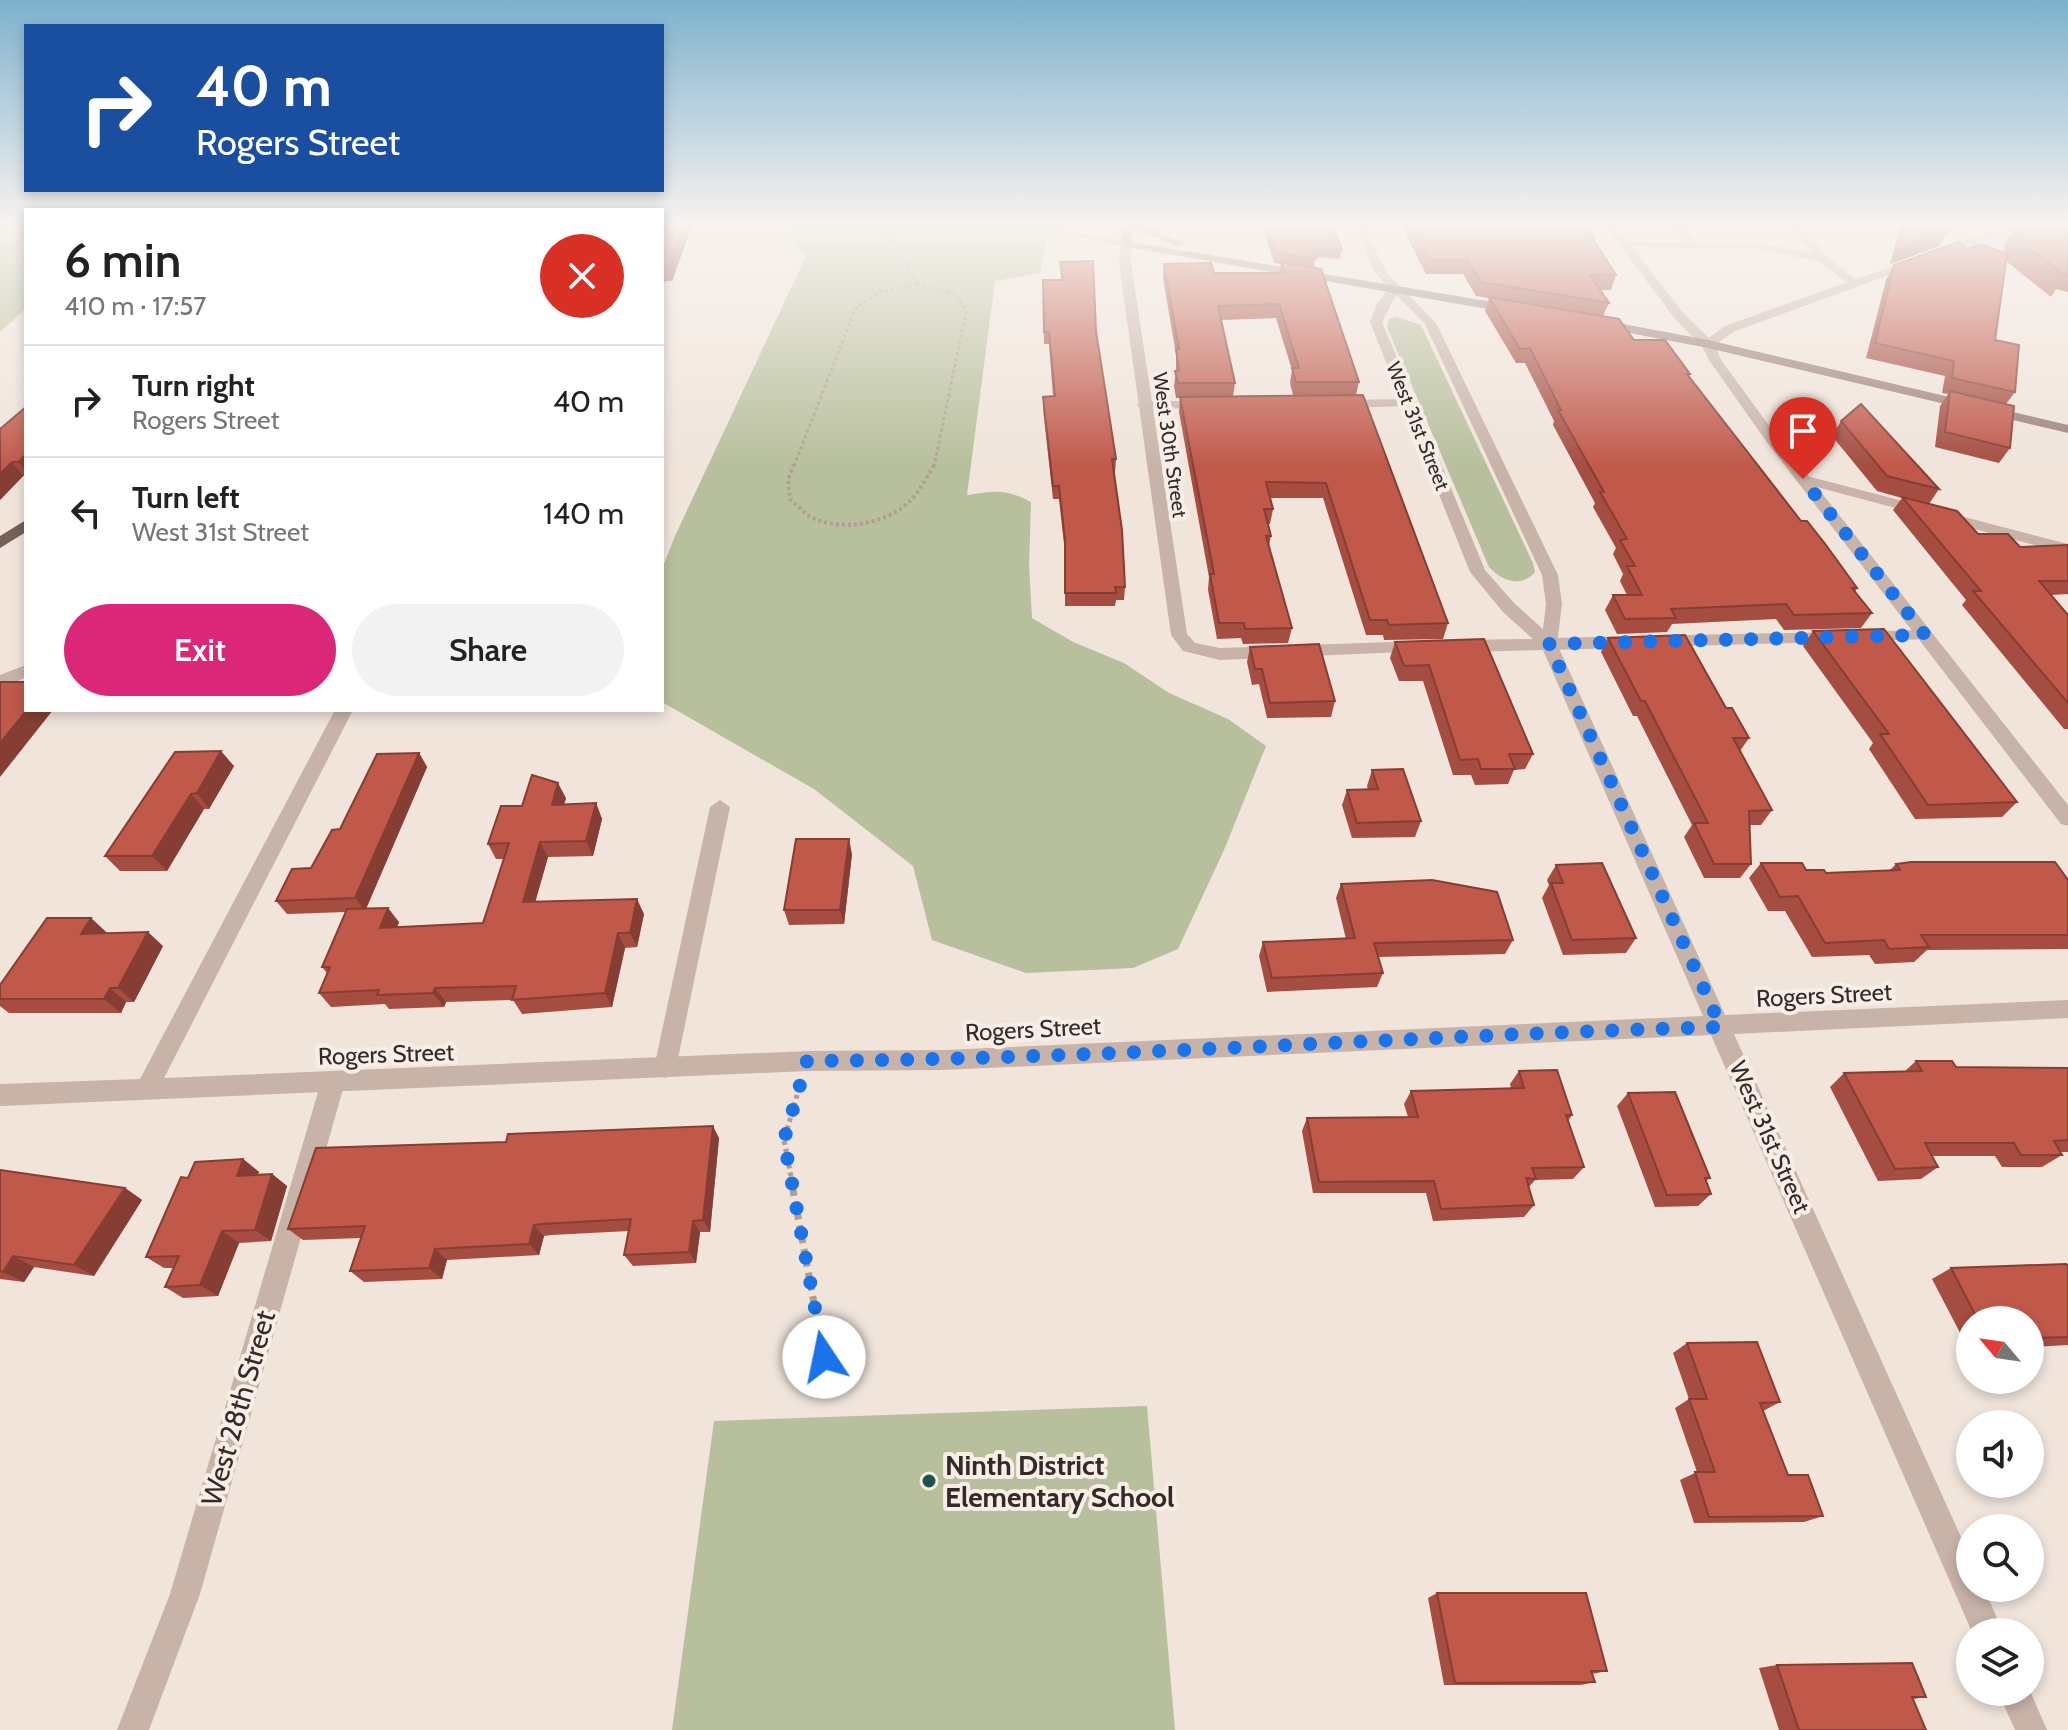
<!DOCTYPE html>
<html lang="en">
<head>
<meta charset="utf-8">
<style>
  body { margin:0; font-family:Cabin,sans-serif; background:#f2f2f2; color:#222; height:100vh; display:flex; flex-direction:column; font-size:30px; white-space:nowrap }
  * { box-sizing:border-box; margin:0 }
  p { font-size:26px; color:#767676 }
  .icon { flex:none; width:44px; height:44px; fill:none; stroke:currentColor; stroke-width:2; stroke-linecap:round; stroke-linejoin:round }
  .map { position:relative; flex:1; overflow:hidden }
  .sheet { position:absolute; left:24px; top:208px; width:640px; height:504px; display:flex; flex-direction:column; background:#fff; border-radius:0px; box-shadow:0 4px 12px #0003 }
  .sheet>* { flex:none }
  .top-card { position:absolute; left:24px; top:24px; width:640px; height:168px; border-radius:0px; box-shadow:0 4px 12px #0003; background:#1a4fa0; color:#fff; overflow:hidden }
  .needle { width:52px; rotate:299deg }
  .buttons { position:absolute; left:1956px; top:1306px; display:grid; gap:16px }
  .buttons a { display:grid; place-items:center; width:88px; height:88px; border-radius:50%; background:#fff; box-shadow:0 4px 12px #0003; font-size:40px }
  .pin { position:absolute; display:grid; place-items:center; width:68px; height:68px; color:#fff; margin:-82px -34px; border-radius:50% 50% 50% 0; rotate:-45deg; box-shadow:0 0 8px #0007 }
  .pin .icon { rotate:45deg }
  .me { position:absolute; width:88px; margin:-44px; rotate:349deg; stroke-linejoin:round; filter:drop-shadow(0 0 6px #0008) }
  .turn { display:flex; align-items:center; gap:28px; height:168px; padding:0 40px; font-size:36px }
  .turn .icon { width:104px; height:104px; stroke-width:2.5 }
  .turn b { display:block; font-size:56px; line-height:68px }
  .round { display:grid; place-items:center; flex:none; width:84px; height:84px; border-radius:42px; background:#f2f2f2 }
  .summary { display:flex; align-items:center; justify-content:space-between; height:136px; padding:0 40px }
  h1 { font-size:48px; font-weight:600; line-height:60px }
  .cta { display:flex; gap:16px; margin-top:auto; padding:16px 40px }
  .cta a { flex:1; height:92px; border-radius:48px; background:#db2777; color:#fff; font-size:32px; font-weight:600; line-height:92px; text-align:center }
  .cta a+a { background:#f2f2f2; color:#222 }
  ul { padding:0; list-style:none }
  li { display:flex; align-items:center; gap:24px; height:112px; padding:0 40px; border-top:2px solid #e0e0e0 }
  li div { flex:1 }
  li b { display:block; font-size:30px }
  li em { font-style:normal }
  .map>svg:first-child { display:block }
  .green { fill:#b7bf9c }
  .lines { fill:none; stroke-linecap:round; stroke-linejoin:round }
  .path-far3 { stroke:#b39d92; stroke-width:3; stroke-dasharray:3 3; stroke-linecap:butt }
  .path-far2 { stroke:#b39d92; stroke-width:4; stroke-dasharray:3 3; stroke-linecap:butt }
  .path-far1 { stroke:#b39d92; stroke-width:5; stroke-dasharray:4 4; stroke-linecap:butt }
  .path { stroke:#b39d92; stroke-width:7; stroke-dasharray:6 6; stroke-linecap:butt }
  .service { fill:#c8b3a8; fill-rule:evenodd }
  .minor { fill:#c8b3a8; fill-rule:evenodd }
  .secondary { fill:#9b8279; fill-rule:evenodd }
  .primary { fill:#766059; fill-rule:evenodd }
  .wall { fill:#a54d40; fill-rule:evenodd }
  .shaded-wall { fill:#863e34 }
  .building { fill:#c0594a; stroke:#863e34; stroke-width:2 }
  .route { stroke:#1a73e8; stroke-width:14; stroke-dasharray:0 25.2 }
  .poi-dot { fill:#1f5452; stroke:#f8eee7; stroke-width:3 }
  .labels { text-anchor:middle; dominant-baseline:central; stroke-width:8; stroke-linejoin:round; paint-order:stroke }
  .far-street-label { font-size:20px; fill:#352a28; stroke:#f8eee7 }
  .street-label { font-size:24px; fill:#352a28; stroke:#f8eee7 }
  .near-street-label { font-size:28px; fill:#352a28; stroke:#f8eee7 }
  .near-poi-label { font-size:28px; font-weight:bold; fill:#352a28; stroke:#f8eee7; text-anchor:start }
</style>
</head>
<body>
<div class="map">
<svg width="2068" height="1730" viewBox="0 0 2068 1730">
  <rect width="100%" height="100%" fill="#f0e4db"/>
  <path class="green" d="M0,225h26v83l-26,24z
    M792,225h237l20,4 -9,44 -45,8 -28,214c29,-4 37,-7 64,7l-2,64 3,52 41,24 51,21 45,30 59,26 38,27 -42,104 -46,99 -45,19 -107,5 -94,-33 -19,-74 -99,-77 -152,-87v-133l13,-33 131,-280 -16,-17z
    M1397,317l24,8 112,238 2,9c-12,16 -34,9 -46,-5l-102,-240 2,-8z
    M1147,1406l28,324h-503l42,-309z"/>
  <g class="lines">
    <path class="path-far3" d="M866,225c11,6 26,12 33,23 8,12 8,24 18,36
      M917,284l40,11 9,17 -32,154
      M794,466l61,-157 24,-17 38,-8"/>
    <path class="path-far2" d="M794,464l-6,16 2,19c6,5 12,12 19,17 30,17 78,8 101,-15 10,-10 17,-25 25,-37"/>
    <path class="path-far1" d="M794,1192l-10,-52 14,-48"/>
    <path class="path" d="M793,1190l31,167"/>
    <path class="service" d="M1671,225h11l13,17 62,1 56,10 -25,-28h11l31,34 31,25 -10,2 -31,-24 -63,-13 -133,-2 -6,-3 6,-3 59,1z
      M1407,399l5,1v6l-73,2 -7,-4 7,-4z
      M1207,401l7,4 -2,3 -69,1 -7,-4 7,-4z
      M1803,475l265,69v10l-270,-72 -2,-3z
      M1925,630l6,1 2,4 -2,4 -382,11 -8,-6 8,-6z
      M720,800l10,7 -54,261 -3,7 -8,3 -8,-3 -3,-7 56,-261z
      M333,1072l8,3 4,7 -145,512 -51,136h-32l53,-136 151,-512 4,-7z"/>
    <path class="minor" d="M1024,225h21l88,19 -2,19 56,371 8,9 25,5 201,-7 8,6 -2,4 -207,9 -37,-9 -12,-16 -52,-372 2,-17z
      M1354,225h10l22,47 50,51 122,252 4,29 -5,40 168,371 343,-15v18l-334,16 236,523v31h14l19,44h-31l-261,-597 -767,35 -137,1 -807,35v-22l140,-5 195,-369h18l-189,368 643,-27 137,-1 759,-34 -160,-366 -82,2 -8,-6 8,-6 72,-1 -30,-27 -33,-40 -100,-250 7,-18 12,-16 -14,-15zM1396,295l29,29 117,251 4,29 -3,25 -28,-25 -30,-34 -103,-248z
      M1605,225h11l67,88 26,25 16,-12 263,-94h8v4l-263,96 -18,13 6,15 55,75 292,370v21l-7,-2 -295,-383 -57,-81 -7,-14 -27,-27z
      M26,665v12l-26,13v-15z
      M2030,1691l17,39h-32l-17,-38z"/>
    <path class="secondary" d="M1121,225h22l43,19 -10,2 -44,-18v14l379,63 6,4 -6,4 -384,-66 -6,-3z
      M1602,320l106,20 360,85v8l-360,-85 -110,-21 -2,-3z"/>
    <path class="primary" d="M26,520v12l-26,16v-12z"/>
  </g>
  <path class="wall" d="M662,225h30l-20,56h-7l-3,7z
    M1262,225h70l10,24 -2,10 -25,-2 -1,11 45,114 -3,13 92,228 -5,16 -59,1 -1,-5h-17l-43,-137h-53l3,11 -3,15h-2l3,12 -2,10 23,82 -4,15 -45,1 -2,-6 -24,1 -9,-49 1,-13 -30,-165 1,-14h-4l-2,-12 2,-15v-17l-13,-76 1,-14 50,9h65l2,-9 -7,-1zM1276,318l16,52 -2,13 3,12 -60,1 2,-13 -14,-63z
    M1401,225h183l11,13 -1,3 22,34 -5,15h-12l10,13 -6,13 31,24 56,34 -1,2 112,145 56,67 -2,4 17,21 -11,15 -77,2 -8,-11 -104,5 -5,8 -50,2 -12,-24 8,-15h14l-7,-14 3,-7 -10,-20 3,-6 -23,-41 2,-4 -42,-78 1,-4 -29,-58h-9l-31,-52 4,-13 -13,-2 -13,-22h-37z
    M1900,225h39l8,7 -8,14 -49,18z
    M2008,225h60v67l-12,-3 -5,8 -45,-36 -11,79 20,52 -9,12 4,44 -11,15 -64,-16 5,-41 8,-12 -6,-1 3,-17 -79,-18 20,-78 8,-15 73,-16 37,3 1,-9 7,-11 -5,-1z
    M1060,262l36,69 20,128 -1,13h-1l11,115 -1,13h-8l-1,6h-50v-53l-6,-54h-6l-10,-90v-12l10,-1 -4,-52h-5l-1,-64h18z
    M26,407v69h-3l-23,24z
    M1841,421l98,68 -10,15 49,30 42,13 48,-2v49l-17,1 17,20v114h-4l-102,-124 4,-5 -73,-90 9,-12 -25,-7 -45,-55z
    M1813,631l204,171 -15,15 -87,2 -46,-70 4,-6 -70,-97z
    M1608,638l118,70 23,30 -9,13 32,59 -11,15h-11l1,39 -11,14h-36l-20,-41 8,-12 -55,-109h-4l-32,-64z
    M1484,639l49,115 -8,15 -11,1 -6,14 -33,1 -4,-10h-18l-30,-94h-24l-9,-23 5,-16z
    M1250,647l85,54 -4,16 -64,1 -8,-34 -7,1 -5,-23z
    M175,752l59,14 -25,43h-5l-37,62h-47l-15,-15z
    M419,753l8,14 -61,142 33,13 -2,5 86,-4 21,-64h-8l-8,-15 34,-38 44,-8 -2,6 32,-1 6,16 -9,37 -45,1 -13,45 109,12 -7,33 -12,1 -13,59 -90,7 -9,-14 -67,2 -2,5 -55,2 -4,-5 -54,3 -12,-14 8,-20 -5,-6 24,-55 -59,2 -11,-13 35,-33 29,-39z
    M1372,770l49,51 -6,16 -63,1 -10,-33 5,-15h21l-1,-4z
    M852,854l-8,70 -55,1 -5,-15z
    M1761,863l65,10 63,-2 7,-7 172,16v69l-141,1 -13,12 -39,2 -6,-9 -57,2 -27,-46h-17l-19,-33z
    M1556,865l80,73 -10,15 -63,2 -21,-57 7,-13 -2,-5z
    M1341,884l172,56 -8,14 -127,3 5,16 -6,14 -110,5 -8,-36 4,-14 83,-3 -10,-41z
    M91,918l16,15 56,13 -29,56h-8l-5,11h-112l-9,-7v-21z
    M1916,1061l40,6 112,1v84h-7l1,3 -20,12h-40l-7,-11h-63l6,11 -17,12 -43,2 -48,-94 14,-14 60,-1z
    M1519,1071l53,44 -4,6 16,46 -11,12 -38,1 -7,8 6,17 -10,12 -91,4 -7,-28h-113l-11,-62 5,-13 101,-1 -4,-13 7,-13 100,-3 -1,-4z
    M1628,1093l82,85 -4,3 5,13 -13,12 -43,1 -38,-101z
    M719,1138l-9,94h-10l-4,31 -63,3 -9,-11 5,-24 -78,4 -7,1 -5,19 -92,5 -5,19 -78,3 -14,-11 11,-33 -58,2 -15,-11z
    M243,1159l16,13 -2,3 15,-1 15,12 -16,55 -32,2 -21,53 -35,2 -18,-11 9,-19h-10l-18,-11 42,-79z
    M0,1170l125,18 17,12 -48,76 -60,-9 -10,15 -24,-3z
    M2068,1266v79l-38,2v-27h-60v30h-1l-37,-71 19,-11z
    M1687,1343l93,59 -17,9 25,64 35,41 -19,6 -110,1 -14,-43 17,-8 -22,-64 14,-9 -16,-46z
    M1437,1593l170,78 -15,3 3,8 -14,3h-137l-16,-87z
    M1777,1665l149,32 -13,2 13,31h-147l-20,-62z"/>
  <path class="shaded-wall" d="M684,225h8l-20,56 -4,-14z
    M1947,232l-8,14 -49,18 8,-15z
    M662,271l3,10 -3,7z
    M26,454v17l-7,-9z
    M12,462l11,14 -23,24v-26z
    M27,710h26l-53,67v-34z
    M221,751l13,15 -25,43 -12,-16z
    M419,753l8,14 -62,144 -10,-13z
    M558,783l8,15 -7,22 -7,-15z
    M191,794l13,15 -37,62 -15,-15z
    M596,803l6,16 -9,37 -7,-15z
    M849,839l3,15 -8,70 -4,-14z
    M540,842l8,15 -17,60 -8,-15z
    M637,899l7,15 -7,33 -7,-14z
    M388,908l11,14 -8,20 -11,-14z
    M91,918l16,15 -26,1z
    M148,932l15,14 -29,56 -16,-14z
    M618,933l7,15 -13,59 -7,-14z
    M110,988l16,14 -5,11 -17,-14z
    M435,988l11,14 -2,5 -11,-14z
    M713,1126l6,12 -9,94 -7,-12z
    M243,1159l16,13 -7,16 -15,-12z
    M272,1174l15,12 -16,55 -16,-11z
    M125,1188l17,12 -48,76 -20,-11z
    M693,1221l7,11 -4,31 -7,-11z
    M534,1225l10,11 -5,19 -10,-11z
    M222,1231l17,12 -21,53 -18,-11z
    M435,1249l12,11 -5,19 -13,-11z
    M13,1256l21,11 -10,15 -21,-10z"/>
  <path class="building" d="M662,225h22l-16,42h-6z
    M1267,225h65l10,24 -31,-2 5,12 -40,-6z
    M1411,225h173l11,13h-3l24,37h-26l19,28 -128,-21 -14,-22h-37z
    M1904,225h35l8,7 -49,17z
    M2018,225h14l36,7v38l-2,6 -50,-38z
    M1959,242l8,7 14,-5 26,10 -12,86 24,5 -4,47 -63,-14 2,-17 -79,-18 19,-78z
    M1093,261l3,70 20,128h-4l10,71 3,57h-10l1,6h-51v-53l-6,-54h-6l-10,-89 12,-1 -6,-64h-5l-1,-52h20l-3,-18z
    M1281,262l40,7 38,113h-63l-4,-14h7l-20,-64 -61,2 17,77h-57l-3,-12h4l-3,-22h3l-15,-85 47,-1 3,10h71z
    M1489,297l130,22 15,21h31l25,34h-3l114,147h6l19,24 31,43h-5l20,25 -78,2 -8,-11 -115,5 5,9 -51,1 -12,-24h29l-15,-29h8l-15,-26 7,-1 -27,-47h4l-46,-82h3l-31,-62 -10,1z
    M1950,391l64,15 -4,42 -65,-16z
    M1363,395l85,228 -59,2 -2,-5h-17l-44,-137 -60,-1 7,27h-9l7,27h-5l26,92 -47,1 -1,-6h-25l-9,-49h4l-34,-177z
    M1861,404l78,85 -52,-13 -46,-55z
    M26,407v47l-7,8h-7l-12,12v-45z
    M1902,497l55,14 21,23h30l12,13 48,-2v36h-29l29,34v88l-95,-112h8z
    M1884,629l133,173 -89,3 -48,-71h9l-76,-103z
    M1685,635l41,73h6l17,30h-16l39,72 -23,1 2,53h-37l-20,-41h14l-63,-122h-4l-33,-63z
    M1484,639l49,115h-24l6,15h-34l-3,-10 -18,1 -31,-95 -25,1 -9,-24z
    M1319,644l16,57 -65,2 -8,-34h-7l-5,-22z
    M0,682h26l1,28 -27,33z
    M221,751l-24,42 -6,1 -39,62h-47l70,-104z
    M419,753l-64,145 -79,3 16,-32 19,-1 21,-38 8,-1 37,-75z
    M1403,769l18,52 -64,2 -10,-33 31,-1 -6,-19z
    M532,775l26,8 -6,22 44,-2 -10,38 -46,1 -17,60 114,-3 -7,34h-12l-13,60 -93,7 4,-14 -81,2 -2,5 -56,2 2,-5 -60,3 11,-26h-8l25,-58 41,-1 -8,20 103,-5 26,-80 -21,1 13,-38h21z
    M796,839h53l-9,71h-56z
    M1911,862h144l13,18v55h-147l8,12 -40,2 -5,-9 -59,3 -27,-47 -18,1 -19,-34h41l4,7h18l2,3 74,-3 -4,-6z
    M1602,863l34,75 -64,2 -21,-57h12l-7,-18z
    M1432,880l65,12 16,48 -139,3 9,30 -111,5 -9,-36 92,-4 -14,-54z
    M47,918h44l-10,16 67,-2 -30,56h-8l-6,11h-104v-14z
    M1916,1061h36l4,6 112,1v72l-14,1 8,14h-41l-7,-12h-89l13,24 -43,2 -51,-96 78,-2z
    M1557,1070l15,45h-6l18,52 -52,1 4,11 -10,-1 8,27 -93,4 -7,-28 -115,1 -12,-64 111,-1 -7,-26 113,-3 -5,-17z
    M1675,1092l35,86h-5l6,16 -44,1 -39,-102z
    M713,1126l-10,94 -10,1 -4,31 -65,3 7,-36 -89,5 -8,1 -5,19 -94,5 -6,19 -79,3 15,-45 -77,3 28,-81 190,-6 2,-8z
    M243,1159l-6,17 35,-2 -17,56 -33,1 -22,54 -35,2 14,-31 -33,1 35,-80 7,1 7,-16z
    M0,1170l125,18 -51,77 -61,-9 -10,16 -3,-1z
    M2066,1264l2,2v71l-38,1v-18h-52l-27,-52z
    M1757,1342l23,60 -20,1 28,72h20l15,41 -114,1 -14,-45h20l-26,-73h18l-20,-56z
    M1437,1593h149l21,78h-16l4,11 -140,1z
    M1912,1663l14,34h-14l14,33h-127l-22,-65z"/>
  <linearGradient id="sky" x2="0" y2="1"><stop stop-color="#7db1ce"/><stop offset="0.48" stop-color="#f8f3ef"/><stop offset="1" stop-color="#f8f3ef" stop-opacity="0"/></linearGradient>
  <rect width="2068" height="467" fill="url(#sky)"/>
  <g class="lines">
    <path class="route" d="M824,1357l-40,-217 23,-79c305,-2 609,-26 914,-34l-172,-383 376,-9 -122,-156"/>
  </g>
  <circle class="poi-dot" cx="929" cy="1481" r="8"/>
  <g class="labels">
    <g class="far-street-label">
      <text transform="translate(1418 426) rotate(68)">West 31st Street</text>
      <text transform="translate(1170 445) rotate(82)">West 30th Street</text>
    </g>
    <g class="street-label">
      <text transform="translate(1824 995) rotate(-3)">Rogers Street</text>
      <text transform="translate(1033 1029) rotate(-3)">Rogers Street</text>
      <text transform="translate(386 1054) rotate(-2)">Rogers Street</text>
      <text transform="translate(1770 1137) rotate(66)">West 31st Street</text>
    </g>
    <g class="near-street-label">
      <text transform="translate(238 1408) rotate(-74)">West 28th Street</text>
    </g>
    <g class="near-poi-label">
      <text x="945" y="1465">Ninth District<tspan x="945" dy="32">Elementary School</tspan></text>
    </g>
  </g>
</svg>
<div class="buttons">
<a><svg class="needle" viewBox="-14 -14 28 28"><path d="M0-13l5 13h-10z" fill="#e53935"/><path d="M0 13l5-13h-10z" fill="#767676"/></svg></a>
<a><svg class="icon" aria-label="sound" viewBox="0 0 24 24"><path d="M4 9h4l5-4v14l-5-4H4zM17 9q2 3 0 6"/></svg></a>
<a><svg class="icon" aria-label="search" viewBox="0 0 24 24"><circle cx="10" cy="10" r="6"/><path d="M15 15l6 6"/></svg></a>
<a><svg class="icon" aria-label="layers" viewBox="0 0 24 24"><path d="M12 4l9 5-9 5-9-5zM3 14l9 5 9-5"/></svg></a>
</div>
<div class="pin" style="left:1803px;top:479px;background:#d93025"><svg class="icon" aria-label="arrive" viewBox="0 0 24 24"><path d="M6 21V4h12l-3 4 3 4H6"/></svg></div>
<svg class="me" style="left:824px;top:1357px" viewBox="-20 -20 40 40"><circle r="19" fill="#fff"/><path d="M0-13L10 11 0 6-10 11z" fill="#1a73e8"/></svg>
<div class="top-card">
<div class="turn"><svg class="icon" aria-label="right" viewBox="0 0 24 24"><path d="M7 20v-9h11M14 6l5 5-5 5"/></svg><div><b>40 m</b>Rogers Street</div></div>
</div>
<section class="sheet">
<div class="summary"><div><h1>6 min</h1><p>410 m · 17:57</p></div><a class="round" style="background:#d93025;color:#fff"><svg class="icon" aria-label="close" viewBox="0 0 24 24"><path d="M6 6l12 12M18 6L6 18"/></svg></a></div>
<ul>
<li><svg class="icon" aria-label="right" viewBox="0 0 24 24"><path d="M7 20v-9h11M14 6l5 5-5 5"/></svg><div><b>Turn right</b><p>Rogers Street</p></div><em>40 m</em></li>
<li><svg class="icon" aria-label="left" viewBox="0 0 24 24"><path d="M17 20v-9H6M10 6l-5 5 5 5"/></svg><div><b>Turn left</b><p>West 31st Street</p></div><em>140 m</em></li>
</ul>
<div class="cta"><a>Exit</a><a>Share</a></div>
</section>
</div>
</body>
</html>
